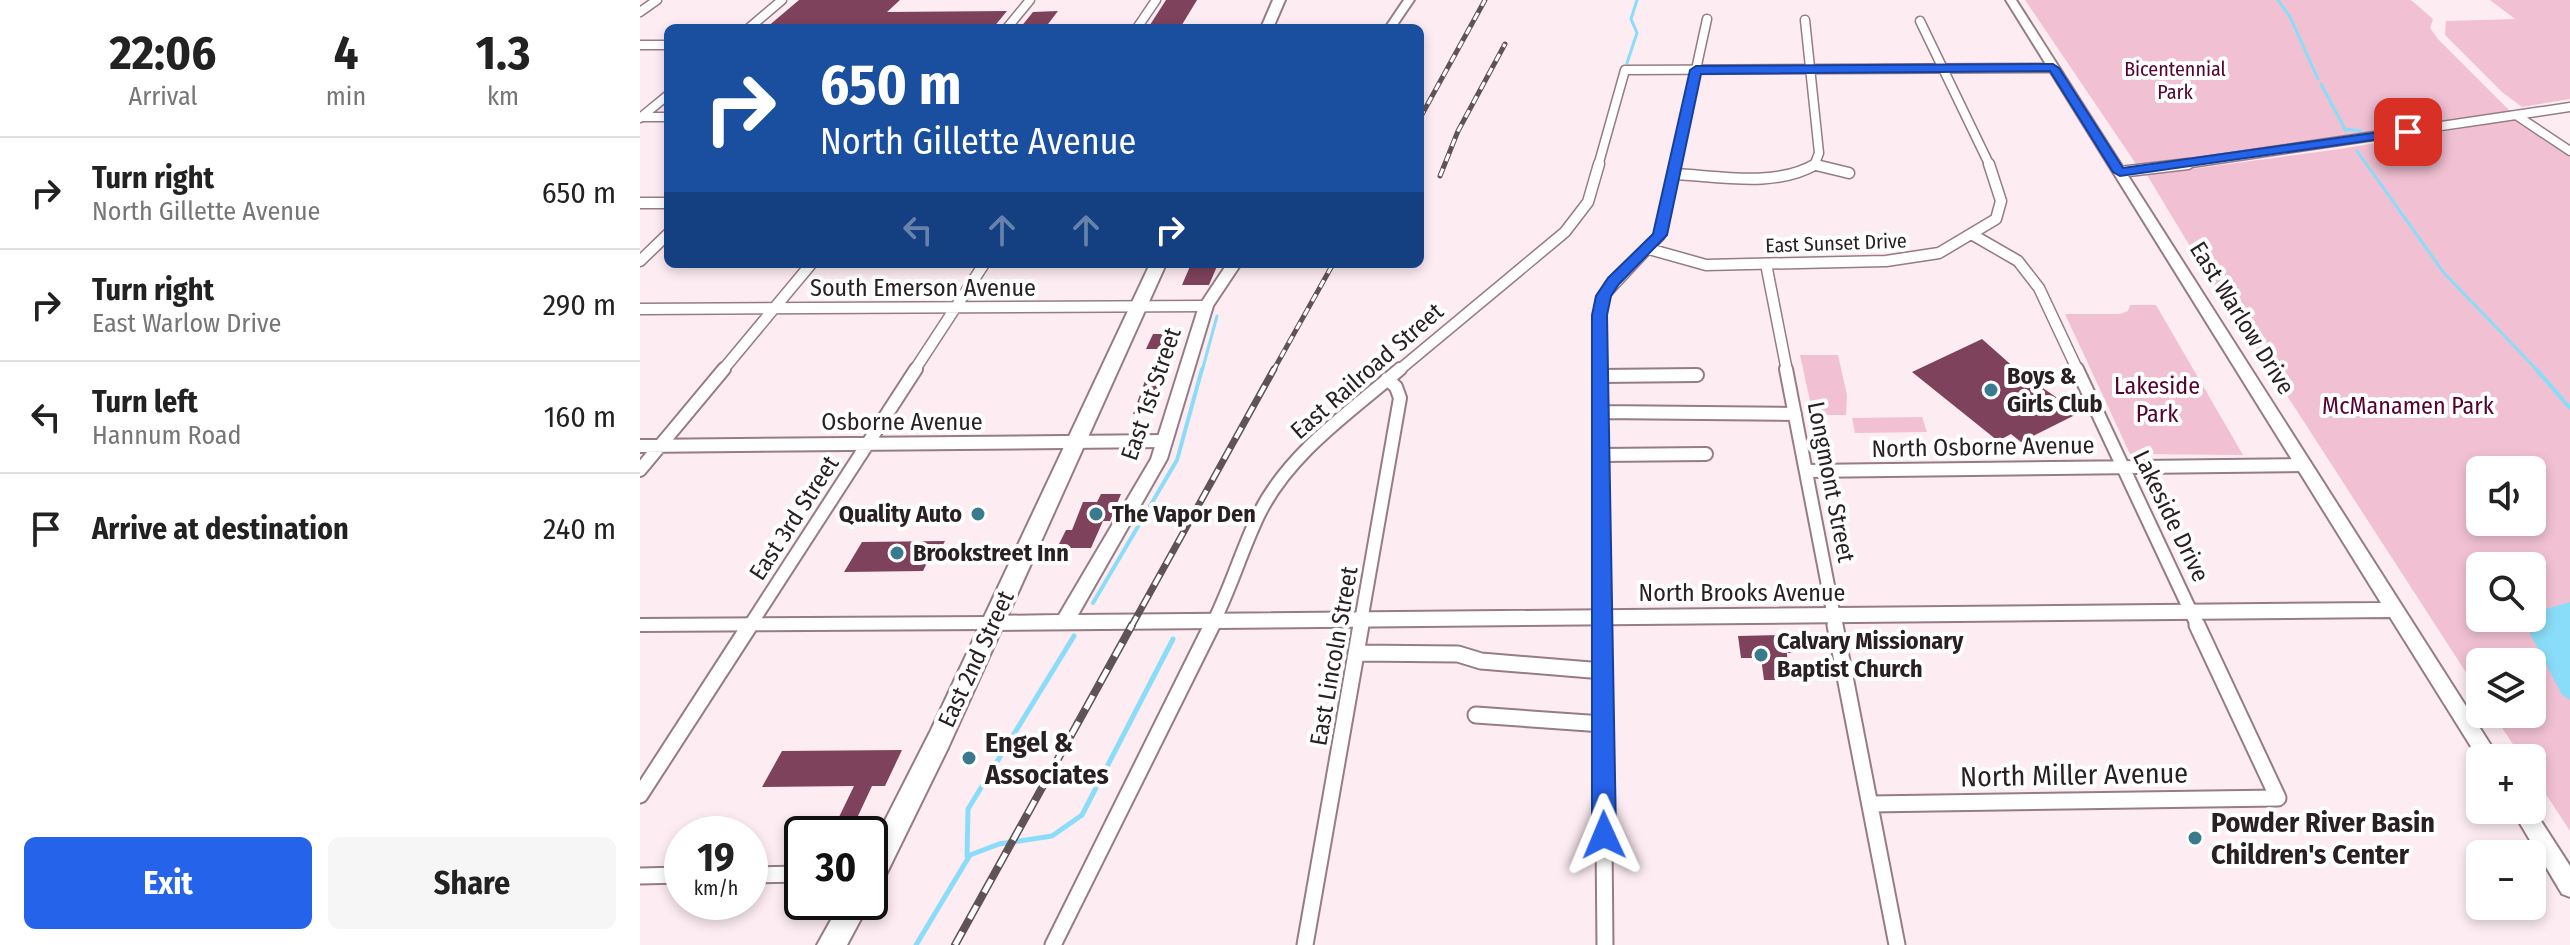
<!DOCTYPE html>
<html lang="en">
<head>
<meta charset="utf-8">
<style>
  body { margin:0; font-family:"Fira Sans Condensed",sans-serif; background:#f6f6f6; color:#222; height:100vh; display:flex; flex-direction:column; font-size:30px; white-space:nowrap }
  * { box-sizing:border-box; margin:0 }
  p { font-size:26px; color:#767676 }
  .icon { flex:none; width:44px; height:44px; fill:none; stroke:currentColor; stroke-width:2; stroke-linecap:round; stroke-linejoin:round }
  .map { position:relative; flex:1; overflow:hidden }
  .panel { display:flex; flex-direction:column; background:#fff; width:640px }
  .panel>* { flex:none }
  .banner { position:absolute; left:24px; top:24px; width:760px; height:244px; border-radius:12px; box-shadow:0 4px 12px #0003; background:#1a4fa0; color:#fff; overflow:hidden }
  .buttons { position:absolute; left:1826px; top:456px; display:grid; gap:16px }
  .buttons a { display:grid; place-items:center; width:80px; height:80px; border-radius:12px; background:#fff; box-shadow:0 4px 12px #0003; font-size:40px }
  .speed { position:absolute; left:24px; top:816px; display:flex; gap:16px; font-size:40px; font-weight:700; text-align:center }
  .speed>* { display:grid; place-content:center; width:104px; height:104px; border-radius:50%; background:#fff; box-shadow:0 4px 12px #0003; line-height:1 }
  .speed small { font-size:20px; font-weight:400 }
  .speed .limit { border:4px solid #111; border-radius:12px; background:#fff; color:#111 }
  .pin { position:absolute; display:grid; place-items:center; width:68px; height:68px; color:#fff; margin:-34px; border-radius:16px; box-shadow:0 4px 12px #0006 }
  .me { position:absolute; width:88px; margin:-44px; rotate:359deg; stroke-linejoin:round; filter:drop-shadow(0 0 6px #0008) }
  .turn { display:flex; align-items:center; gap:28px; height:168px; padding:0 24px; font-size:36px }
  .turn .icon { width:104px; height:104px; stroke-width:2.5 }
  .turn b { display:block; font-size:56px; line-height:68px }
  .lanes { display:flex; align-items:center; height:76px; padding:0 24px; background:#0003; justify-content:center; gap:40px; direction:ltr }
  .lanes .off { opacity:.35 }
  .eta { display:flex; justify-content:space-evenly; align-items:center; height:136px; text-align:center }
  .eta b { font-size:48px; font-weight:700; line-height:56px }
  .button { display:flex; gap:16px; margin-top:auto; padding:16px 24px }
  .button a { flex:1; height:92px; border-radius:12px; background:#2563eb; color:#fff; font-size:32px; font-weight:700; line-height:92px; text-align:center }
  .button a+a { background:#f6f6f6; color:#222 }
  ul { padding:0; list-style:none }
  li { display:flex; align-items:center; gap:24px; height:112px; padding:0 24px; border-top:2px solid #e0e0e0 }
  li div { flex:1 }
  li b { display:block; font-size:30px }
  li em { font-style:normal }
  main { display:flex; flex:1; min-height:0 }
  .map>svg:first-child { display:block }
  .green { fill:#f1c1d3; fill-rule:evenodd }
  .water { fill:#8addf8 }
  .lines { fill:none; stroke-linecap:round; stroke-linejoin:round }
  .stream-far2 { stroke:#8addf8; stroke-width:3 }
  .stream-far1 { stroke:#8addf8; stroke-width:4 }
  .stream { stroke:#8addf8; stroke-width:5 }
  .building { fill:#7f425c }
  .minor-far3-casing { stroke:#957c85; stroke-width:11 }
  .minor-far2-casing { stroke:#957c85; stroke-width:13 }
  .minor-far1-casing { stroke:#957c85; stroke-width:16 }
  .minor-casing { stroke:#957c85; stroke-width:19 }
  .tertiary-casing { stroke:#957c85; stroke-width:4 }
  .primary-casing { stroke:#957c85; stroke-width:4 }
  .minor-far3 { stroke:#fff; stroke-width:8 }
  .minor-far2 { stroke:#fff; stroke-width:10 }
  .minor-far1 { stroke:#fff; stroke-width:12 }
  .minor { stroke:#fff; stroke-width:15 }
  .tertiary { fill:#fff; fill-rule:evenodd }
  .primary { fill:#fff; fill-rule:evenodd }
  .rail-far2-casing { stroke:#5f5357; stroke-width:5 }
  .rail-far1-casing { stroke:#5f5357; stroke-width:7 }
  .rail-casing { stroke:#5f5357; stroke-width:8 }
  .rail-far2 { stroke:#fff; stroke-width:3; stroke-dasharray:8; stroke-linecap:butt }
  .rail-far1 { stroke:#fff; stroke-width:4; stroke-dasharray:12; stroke-linecap:butt }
  .rail { stroke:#fff; stroke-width:5; stroke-dasharray:15; stroke-linecap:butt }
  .route { fill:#2563eb; stroke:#184099; stroke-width:2 }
  .poi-dot { fill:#3a7a8e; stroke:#fff; stroke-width:3 }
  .labels { text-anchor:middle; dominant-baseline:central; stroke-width:8; stroke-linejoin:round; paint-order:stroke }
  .far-park-label { font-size:20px; fill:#540230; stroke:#fff }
  .far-street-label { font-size:20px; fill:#2a2023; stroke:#fff }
  .street-label { font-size:24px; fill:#2a2023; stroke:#fff }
  .poi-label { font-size:24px; font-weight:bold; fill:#2a2023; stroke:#fff; text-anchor:start }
  .park-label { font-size:24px; fill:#540230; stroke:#fff }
  .near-poi-label { font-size:28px; font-weight:bold; fill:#2a2023; stroke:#fff; text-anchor:start }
  .near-street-label { font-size:28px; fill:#2a2023; stroke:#fff }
</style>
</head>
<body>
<main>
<section class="panel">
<div class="eta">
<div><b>22:06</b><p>Arrival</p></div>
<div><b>4</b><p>min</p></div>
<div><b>1.3</b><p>km</p></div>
</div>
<ul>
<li><svg class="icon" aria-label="right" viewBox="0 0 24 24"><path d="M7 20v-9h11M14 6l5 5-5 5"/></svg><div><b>Turn right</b><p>North Gillette Avenue</p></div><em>650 m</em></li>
<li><svg class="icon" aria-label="right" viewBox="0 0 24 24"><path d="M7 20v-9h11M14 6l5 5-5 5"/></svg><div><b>Turn right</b><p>East Warlow Drive</p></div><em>290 m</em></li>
<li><svg class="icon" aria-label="left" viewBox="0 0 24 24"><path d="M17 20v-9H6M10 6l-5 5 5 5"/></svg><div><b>Turn left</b><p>Hannum Road</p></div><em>160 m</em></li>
<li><svg class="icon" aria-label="arrive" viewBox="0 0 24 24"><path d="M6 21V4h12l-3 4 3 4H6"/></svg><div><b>Arrive at destination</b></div><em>240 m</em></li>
</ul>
<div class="button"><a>Exit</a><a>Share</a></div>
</section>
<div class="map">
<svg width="1930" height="945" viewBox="0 0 1930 945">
  <rect width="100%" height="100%" fill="#fdecf2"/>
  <path class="green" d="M1385,0h386l22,19 -3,9 8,11 73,73 -331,49 -44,3z
    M1850,0h80v99l-48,8 -20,-15 -57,-57 1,-14 69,-2z
    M1873,120l57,37v674l-38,-58v-15h-10l-29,-44h39v-52h-52v32l-295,-456 -38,-63 193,-26zM1840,470h52v52h-52zM1840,566h52v52h-52z
    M1490,305h26l87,150 -113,-1 -65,-140h55l8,-3z
    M1160,355h38l9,40 -1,20h-33z
    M1282,417l5,15 -72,1 -3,-15z"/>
  <path class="water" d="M1930,602v98l-8,-5 -40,-77h10v-5z"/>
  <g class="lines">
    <path class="stream-far2" d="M1638,0l12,17 28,62
      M987,63l10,-30 -6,-14 6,-19
      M1681,84l25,47
      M1704,129l17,2
      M1717,151l87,122 94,98
      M562,371l15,-55"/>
    <path class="stream-far1" d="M1896,369l34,39
      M453,603l84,-143 25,-91"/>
    <path class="stream" d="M327,856l1,-47 106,-173
      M276,945l54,-90 29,-11 53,-8 30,-21 91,-176"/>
  </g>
  <path class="building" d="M159,0h101l-13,12 120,-1 -14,17h-227z
    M526,0h31l-17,28h-32z
    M418,11l-13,17h-25l13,-16z
    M551,264h27l-9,21h-27z
    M513,334h23l-6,15h-24z
    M1342,339l35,31 62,43 -58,29 -10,-8 -13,7 -86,-69z
    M523,377l-12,36 -18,1 13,-36z
    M461,494h20l-11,27h-7l-12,27h-34l9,-18h6l11,-28h14z
    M305,541l-13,24h-6l-3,6 -79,1 18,-30z
    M1140,635l1,6h10l2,12h-6l1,27h-24l-3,-22h-20l-3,-22z
    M262,750l-17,36h-13l-14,30h14l-8,18h-42l9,-17h8l15,-31 -92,1 20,-36z"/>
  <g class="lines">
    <defs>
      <path id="minor-far3" d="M0,12l17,-12
        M1165,20l14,133 -5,13
        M1280,21l70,145
        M109,28l33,-28
        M367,28l23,-28
        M497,28l19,-28
        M0,45h28
        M1876,115l54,36
        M0,117h28
        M0,118l28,-23
        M1176,165l4,1
        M958,166l27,-96 428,-2
        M1035,166l32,-147
        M1531,166l399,-59"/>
      <path id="minor-far2" d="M1176,165l33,8
        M1480,172l68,-8
        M1034,174c45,2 102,14 142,-10
        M0,203h28
        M1333,235l45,26 21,27 39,83
        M1009,249l57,16 180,-4 53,-8 57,-34 5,-18 -12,-37
        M0,261l28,-27
        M1126,264l21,107
        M0,309l566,-3
        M82,371l89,-107
        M274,371l70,-107
        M758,371l167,-139 23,-30 11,-38
        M960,371l-1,-56 4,-19 57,-61 15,-71"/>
      <path id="minor-far1" d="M960,369l2,258
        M1146,369l50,258
        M1437,369l121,258
        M960,376l97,-1
        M960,412l195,2
        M0,446l525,-5
        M961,455l105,-1
        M0,470l84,-101
        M1166,471l499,-6
        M0,625l352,-2
        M109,627l167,-258
        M571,627c19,-36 30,-76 48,-113 30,-61 91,-102 141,-145
        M720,627l40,-229 -4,-11 -9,-8"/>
      <path id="minor" d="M962,625l3,320
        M1195,625l62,320
        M718,653l100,1 23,7 122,10
        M836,715l127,9
        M0,795l110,-170
        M1230,804l408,-6 -81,-173
        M110,875l52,-1
        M0,876l42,-1
        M413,945l159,-320
        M665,945l56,-320"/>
      <path id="tertiary" d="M764,0h10l-19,28h-10z
        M1366,0h10l483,758h-19v3l-90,-144 -1398,13 -6,-2 -3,-5 3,-5 6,-2 67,-1 92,-156 48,-153 28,-42h14l-28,42 -46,153 -89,156 1303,-12z
        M1892,807l38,59v31l-8,-3 -50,-84h20z"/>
      <path id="primary" d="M633,0h12l-12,28h-12z
        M510,264h16l-218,484 -68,139 -10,4v-41l60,-118z
        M201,902h29l-23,43h-30z"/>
    </defs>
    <use href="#minor-far3" class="minor-far3-casing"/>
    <use href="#minor-far2" class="minor-far2-casing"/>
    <use href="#minor-far1" class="minor-far1-casing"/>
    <use href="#minor" class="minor-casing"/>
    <use href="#tertiary" class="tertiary-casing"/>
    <use href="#primary" class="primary-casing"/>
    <use href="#minor-far3" class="minor-far3"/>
    <use href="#minor-far2" class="minor-far2"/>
    <use href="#minor-far1" class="minor-far1"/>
    <use href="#minor" class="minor"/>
    <use href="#tertiary" class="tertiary"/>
    <use href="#primary" class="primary"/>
    <defs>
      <path id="rail-far2" d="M780,118l65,-118
        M800,176l18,-45 47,-87
        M633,371l60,-107"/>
      <path id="rail-far1" d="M491,627l143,-258"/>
      <path id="rail" d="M315,945l177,-320"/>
    </defs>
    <use href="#rail-far2" class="rail-far2-casing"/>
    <use href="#rail-far1" class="rail-far1-casing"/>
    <use href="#rail" class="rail-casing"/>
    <use href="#rail-far2" class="rail-far2"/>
    <use href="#rail-far1" class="rail-far1"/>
    <use href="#rail" class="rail"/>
  </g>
  <path class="route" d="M1413,64l6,4 64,100 285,-40 6,4 -6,3 -288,41 -7,-4 -63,-101 -349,3 -34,161 -48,49 -8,12 -4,19 9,520 -3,8 -9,4 -8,-4 -4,-8v-520l4,-19 12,-18 45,-44 37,-164 6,-4z"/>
  <g class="poi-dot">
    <circle cx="1351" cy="390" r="8"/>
    <circle cx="338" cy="514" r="8"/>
    <circle cx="456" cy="514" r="8"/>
    <circle cx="257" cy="553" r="8"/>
    <circle cx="1121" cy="655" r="8"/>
    <circle cx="329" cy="758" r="8"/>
    <circle cx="1555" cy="838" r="8"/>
  </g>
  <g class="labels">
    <g class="far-park-label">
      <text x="1535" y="69">Bicentennial<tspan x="1535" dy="23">Park</tspan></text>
    </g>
    <g class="far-street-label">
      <text transform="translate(1196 243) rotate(-2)">East Sunset Drive</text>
    </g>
    <g class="street-label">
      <text x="283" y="288">South Emerson Avenue</text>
      <text transform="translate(1602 318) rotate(58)">East Warlow Drive</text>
      <text transform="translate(727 371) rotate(-41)">East Railroad Street</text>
      <text transform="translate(511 394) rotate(-71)">East 1st Street</text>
      <text x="262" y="422">Osborne Avenue</text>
      <text transform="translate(1343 447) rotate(-1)">North Osborne Avenue</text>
      <text transform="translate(1191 482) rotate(79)">Longmont Street</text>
      <text transform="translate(1531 516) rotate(64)">Lakeside Drive</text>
      <text transform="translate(154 518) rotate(-57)">East 3rd Street</text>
      <text x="1102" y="593">North Brooks Avenue</text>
      <text transform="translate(694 656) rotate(-80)">East Lincoln Street</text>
      <text transform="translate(336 659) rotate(-65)">East 2nd Street</text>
    </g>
    <g class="poi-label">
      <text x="1367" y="376">Boys &amp;<tspan x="1367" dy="28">Girls Club</tspan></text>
      <text x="322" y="514" text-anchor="end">Quality Auto</text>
      <text x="472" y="514">The Vapor Den</text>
      <text x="273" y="553">Brookstreet Inn</text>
      <text x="1137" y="641">Calvary Missionary<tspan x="1137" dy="28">Baptist Church</tspan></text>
    </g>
    <g class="park-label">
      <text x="1517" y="386">Lakeside<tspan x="1517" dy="28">Park</tspan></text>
      <text x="1768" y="406">McManamen Park</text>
    </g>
    <g class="near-poi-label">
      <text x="345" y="742">Engel &amp;<tspan x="345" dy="32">Associates</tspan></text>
      <text x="1571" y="822">Powder River Basin<tspan x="1571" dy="32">Children's Center</tspan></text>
    </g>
    <g class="near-street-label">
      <text transform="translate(1434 775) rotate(-1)">North Miller Avenue</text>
    </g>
  </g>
</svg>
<div class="buttons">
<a><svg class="icon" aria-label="sound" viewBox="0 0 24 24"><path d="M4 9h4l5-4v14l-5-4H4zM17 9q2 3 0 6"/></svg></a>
<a><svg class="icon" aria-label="search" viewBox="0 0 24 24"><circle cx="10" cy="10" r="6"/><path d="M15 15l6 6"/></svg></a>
<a><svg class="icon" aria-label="layers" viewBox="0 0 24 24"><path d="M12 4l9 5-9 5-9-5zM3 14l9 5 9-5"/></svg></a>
<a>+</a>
<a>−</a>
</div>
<div class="speed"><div>19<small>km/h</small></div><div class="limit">30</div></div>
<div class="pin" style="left:1768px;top:132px;background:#d93025"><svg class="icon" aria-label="arrive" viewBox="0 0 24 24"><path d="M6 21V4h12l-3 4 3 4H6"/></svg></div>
<svg class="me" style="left:964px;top:835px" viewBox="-20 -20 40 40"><path d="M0-17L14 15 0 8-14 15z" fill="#2563eb" stroke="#fff" stroke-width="4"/></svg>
<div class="banner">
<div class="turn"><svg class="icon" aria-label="right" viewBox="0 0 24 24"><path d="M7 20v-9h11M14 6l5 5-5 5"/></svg><div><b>650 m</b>North Gillette Avenue</div></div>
<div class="lanes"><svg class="icon off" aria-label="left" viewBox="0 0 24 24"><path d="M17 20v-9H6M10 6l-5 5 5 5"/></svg><svg class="icon off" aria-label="ahead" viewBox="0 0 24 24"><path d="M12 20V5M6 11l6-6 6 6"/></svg><svg class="icon off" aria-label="ahead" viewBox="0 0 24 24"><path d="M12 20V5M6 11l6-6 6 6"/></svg><svg class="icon" aria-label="right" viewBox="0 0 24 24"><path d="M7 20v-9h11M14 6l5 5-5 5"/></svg></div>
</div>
</div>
</main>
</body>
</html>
